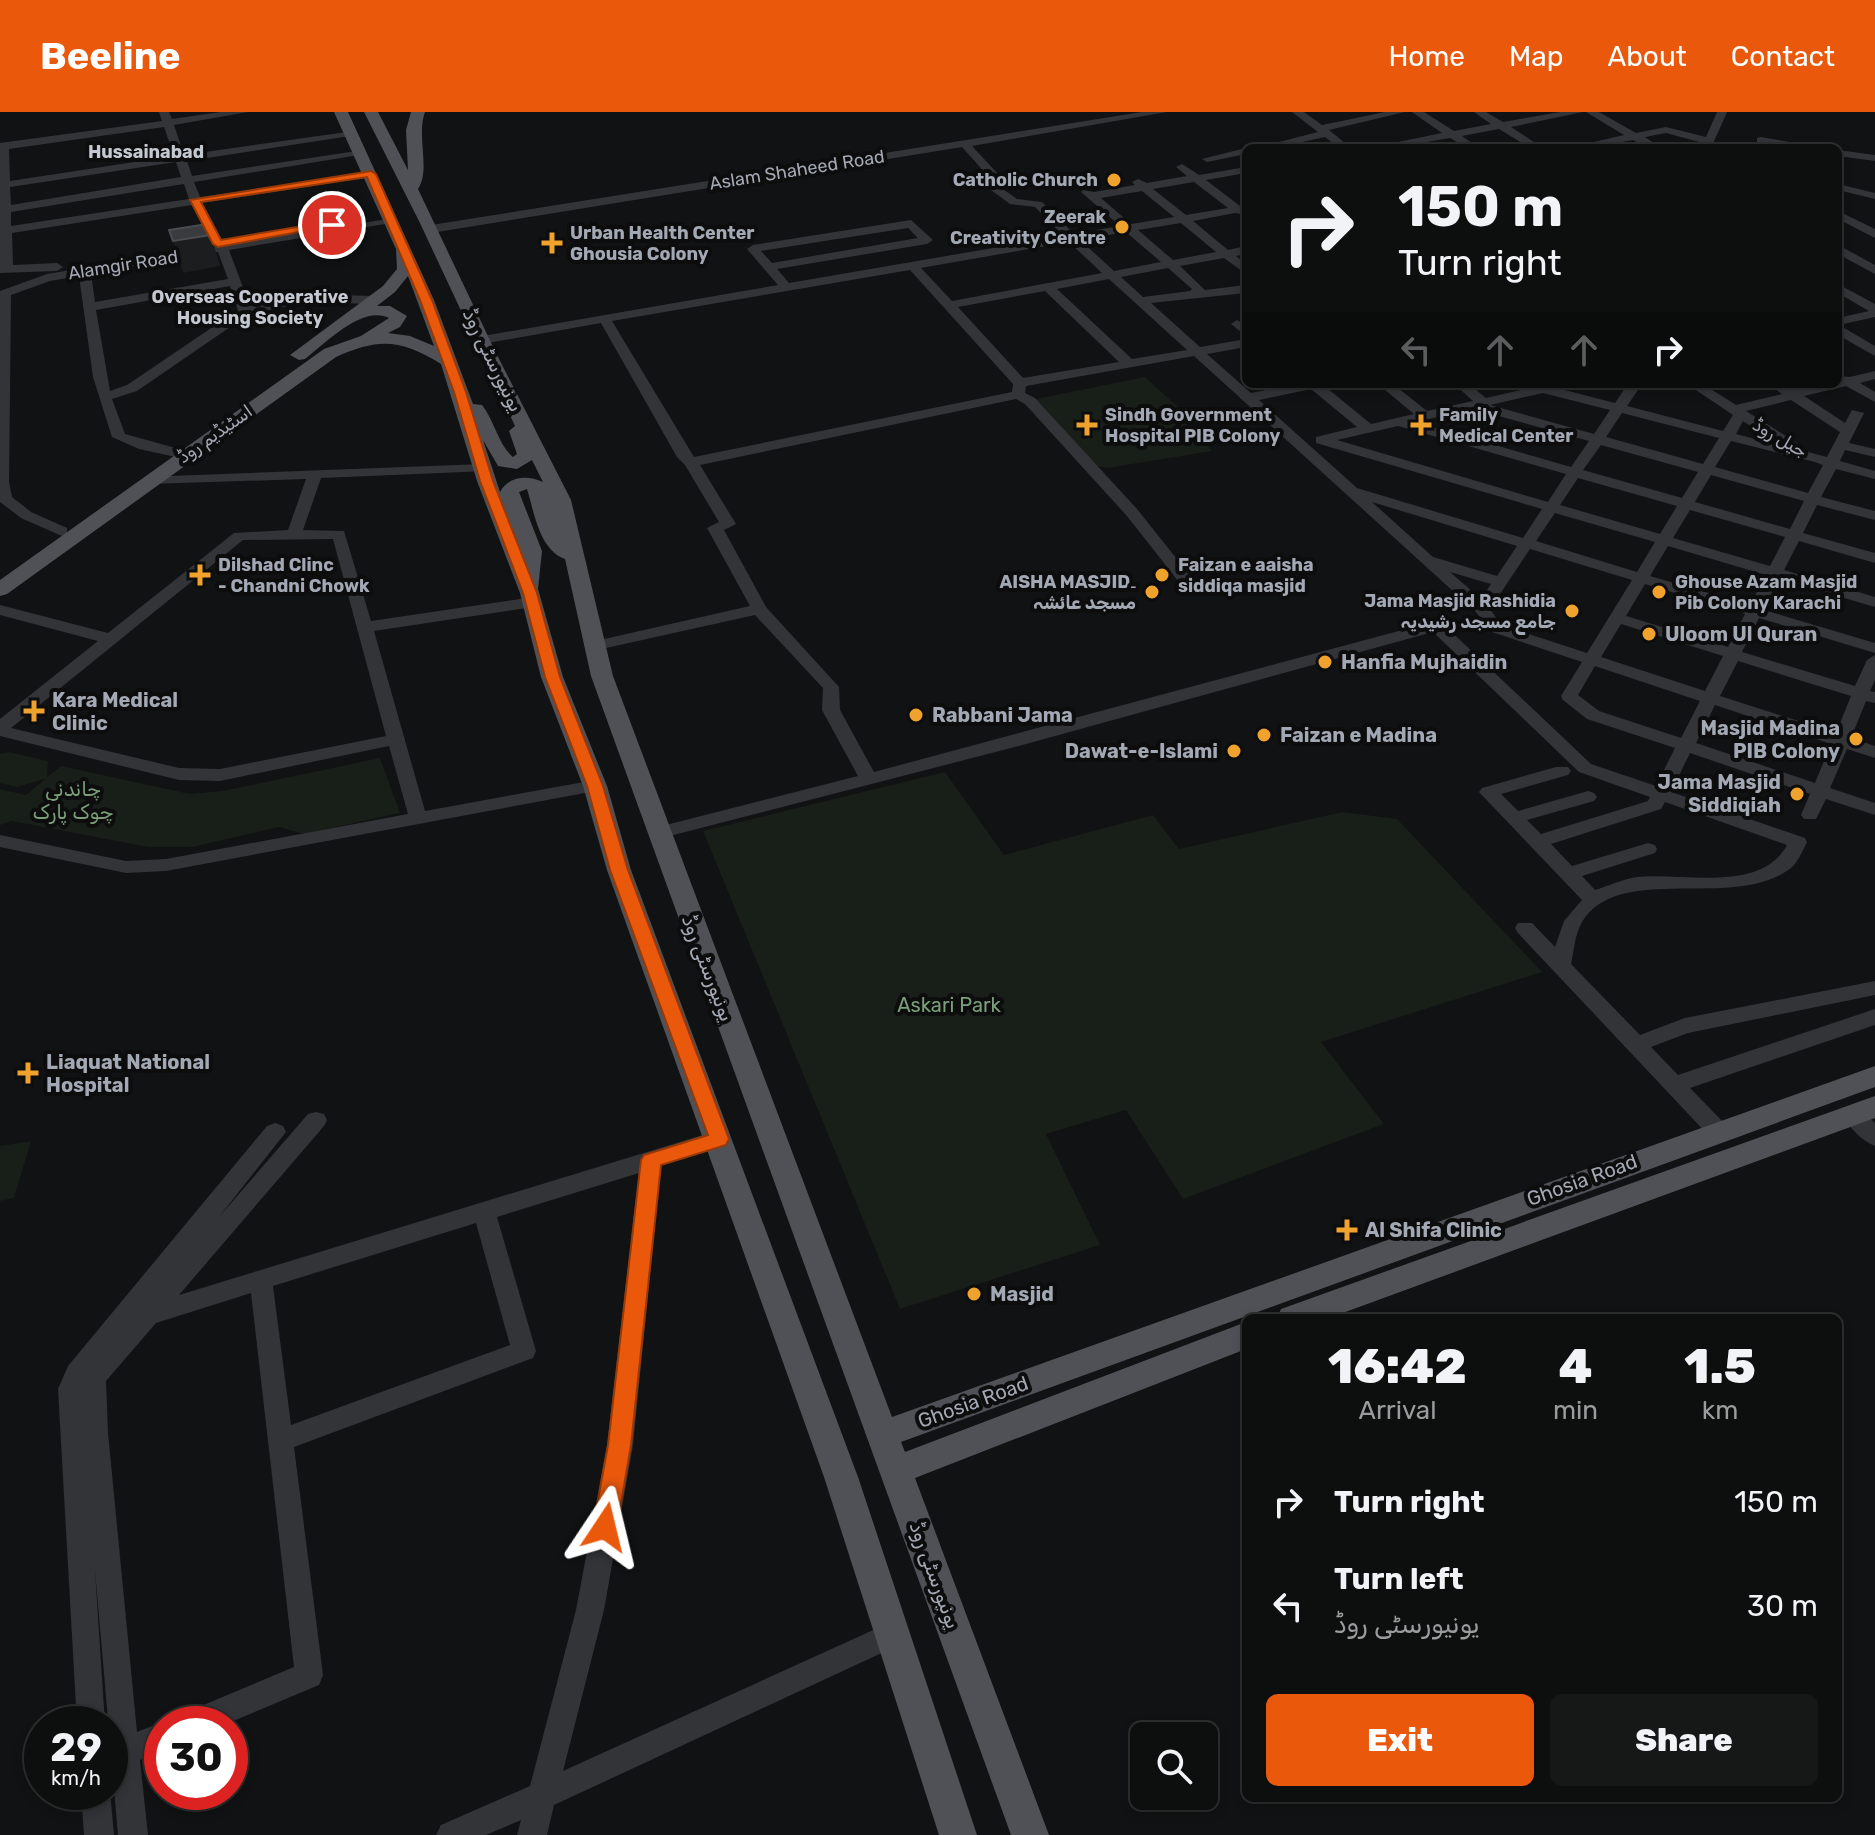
<!DOCTYPE html>
<html lang="en">
<head>
<meta charset="utf-8">
<style>
  body { margin:0; font-family:Rubik,"Noto Sans Arabic",sans-serif; background:#161717; color:#f1f3f6; height:100vh; display:flex; flex-direction:column; font-size:30px; white-space:nowrap }
  * { box-sizing:border-box; margin:0 }
  p { font-size:26px; color:#9a9c9e }
  .icon { flex:none; width:44px; height:44px; fill:none; stroke:currentColor; stroke-width:2; stroke-linecap:round; stroke-linejoin:round }
  .map { position:relative; flex:1; overflow:hidden }
  .drawer { position:absolute; left:1242px; top:1202px; width:600px; height:488px; display:flex; flex-direction:column; background:#0d0e0e; border-radius:12px; box-shadow:0 4px 12px #0003,0 0 0 2px #2d2e2e }
  .drawer>* { flex:none }
  .banner { position:absolute; left:1242px; top:32px; width:600px; height:244px; border-radius:12px; box-shadow:0 4px 12px #0003,0 0 0 2px #2d2e2e; background:#0d0e0e; color:#f1f3f6; overflow:hidden }
  .fabs { position:absolute; left:1130px; top:1610px; display:grid; gap:16px }
  .fabs a { display:grid; place-items:center; width:88px; height:88px; border-radius:12px; background:#0d0e0e; box-shadow:0 4px 12px #0003,0 0 0 2px #2d2e2e; font-size:40px }
  .speed { position:absolute; left:24px; top:1594px; display:flex; gap:16px; font-size:40px; font-weight:700; text-align:center }
  .speed>* { display:grid; place-content:center; width:104px; height:104px; border-radius:50%; background:#0d0e0e; box-shadow:0 4px 12px #0003,0 0 0 2px #2d2e2e; line-height:1 }
  .speed small { font-size:20px; font-weight:400 }
  .speed .limit { border:12px solid #d22; background:#fff; color:#111 }
  .pin { position:absolute; display:grid; place-items:center; width:68px; height:68px; color:#fff; margin:-34px; border:4px solid #fff; border-radius:50%; box-shadow:0 2px 8px #0007 }
  .me { position:absolute; width:88px; margin:-44px; rotate:10deg; stroke-linejoin:round; filter:drop-shadow(0 0 6px #0008) }
  .turn { display:flex; align-items:center; gap:28px; height:168px; padding:0 24px; font-size:36px }
  .turn .icon { width:104px; height:104px; stroke-width:2.5 }
  .turn b { display:block; font-size:56px; line-height:68px }
  .lanes { display:flex; align-items:center; height:76px; padding:0 24px; background:#0003; justify-content:center; gap:40px; direction:ltr }
  .lanes .off { opacity:.35 }
  .eta { display:flex; justify-content:space-evenly; align-items:center; height:136px; text-align:center }
  .eta b { font-size:48px; font-weight:800; line-height:56px }
  .primary-button { display:flex; gap:16px; margin-top:auto; padding:16px 24px }
  .primary-button a { flex:1; height:92px; border-radius:12px; background:#ea580c; color:#fff; font-size:32px; font-weight:800; line-height:92px; text-align:center }
  .primary-button a+a { background:#161717; color:#f1f3f6 }
  ul { padding:0; list-style:none }
  li { display:flex; align-items:center; gap:24px; height:104px; padding:0 24px }
  li div { flex:1 }
  li b { display:block; font-size:30px }
  li em { font-style:normal }
  header { display:flex; align-items:center; gap:48px; box-sizing:border-box; height:112px; padding:0 40px; background:#ea580c; color:#fff }
  header strong { font-size:38px }
  nav { display:flex; gap:44px; margin-inline-start:auto; font-size:28px }
  .map>svg:first-child { display:block }
  .green { fill:#181e18 }
  .lines { fill:none; stroke-linecap:round; stroke-linejoin:round }
  .minor { fill:#333438; fill-rule:evenodd }
  .major { fill:#4f5157; fill-rule:evenodd }
  .shaded-wall { fill:#1c1d1f }
  .building { fill:#3a3b3f; stroke:#4a4d51; stroke-width:2 }
  .route { fill:#ea580c; stroke:#983908; stroke-width:2 }
  .poi-dot { fill:#efa32d; stroke:#0d0d0e; stroke-width:3 }
  .labels { text-anchor:middle; dominant-baseline:central; stroke-width:8; stroke-linejoin:round; paint-order:stroke }
  .far-neighbourhood-label { font-size:18px; font-weight:bold; fill:#c4c8d0; stroke:#0d0d0e }
  .far-street-label { font-size:18px; fill:#a3a9b4; stroke:#0d0d0e }
  .far-poi-label { font-size:18px; font-weight:bold; fill:#a3a9b4; stroke:#0d0d0e; text-anchor:start }
  .street-label { font-size:20px; fill:#a3a9b4; stroke:#0d0d0e }
  .poi-label { font-size:20px; font-weight:bold; fill:#a3a9b4; stroke:#0d0d0e; text-anchor:start }
  .park-label { font-size:20px; fill:#7a9f7a; stroke:#0d0d0e }
</style>
</head>
<body>
<header>
<strong>Beeline</strong>
<nav><a>Home</a><a>Map</a><a>About</a><a>Contact</a></nav>
</header>
<div class="map">
<svg width="1875" height="1723" viewBox="0 0 1875 1723">
  <rect width="100%" height="100%" fill="#111213"/>
  <path class="green" d="M1145,265l48,44 -1,4 20,26 -104,17 -12,-2 -60,-67z
    M9,640l39,9 -1,16 14,-11 129,28 33,-3 157,-33 20,55 -96,21 -25,-7 -86,20h-45l-136,-26 -12,4v-36l26,6 19,-16 -28,8 -17,-4v-29z
    M945,660l59,83 149,-40 26,34 163,-37 55,7 145,153 -221,70 63,82 -201,75 -57,-89 -80,24 54,111 -200,64 -197,-478z
    M31,1029l-17,57 -14,3v-55z"/>
  <g class="lines">
    <path class="minor" d="M159,0h10l3,7 49,-7h27l-74,13 10,30 170,-24 1,2 -5,3 -163,25 5,15 171,-26v4l-4,1 -165,27 6,15 175,-25 2,2 -6,3 -169,26 22,41 171,-26 2,2 -6,3 -162,27 21,56 57,-12 66,2 6,4 -6,4 -66,-2 -58,12 -112,77 -25,8 13,35 65,18 2,3 -7,4 -46,-10 -27,-12 -19,-60 -14,-101 -29,5 -39,14 -2,187 3,15 19,15 36,16v6l-5,2 -41,-18 -21,-16v-211l47,-17 166,-28 -21,-41 -180,28 1,32 44,-2 6,4 -6,4 -57,2v-130l162,-22zM164,15l10,29 -164,25 -1,-32zM176,50l5,15 -170,28 -1,-18zM184,72l5,15 -178,27v-14zM218,140l10,27 -133,23 -4,-28zM230,174l8,24 -111,75 -17,6 -14,-81z
      M1142,0h25l-195,34 26,28 2,13 17,12 25,3 32,32 46,-8 -39,-34 2,-2 11,2 41,-7 -3,-3 6,-3 9,4 40,-7 -11,-9 6,-3 17,11 47,-8v6l-40,7 34,26 6,-1v10l-11,-2 -42,8 35,29 18,-4v8l-10,2 10,8v10l-22,-16 -44,8 25,24 41,-5v8l-95,10 49,44 46,-8v8l-39,7 44,39 45,-9h26l49,40 43,-10 -36,-30h15l34,27 46,-10 -19,-17h15l17,14 47,-11 -3,-3h25l2,4 58,15 13,-19h14l-15,22 96,25 10,-16 -46,-31h16l33,21 46,-11 -13,-10h16l10,6 27,-6h16l1,-8 11,1 25,-6v8l-15,4 15,9v10l-29,-16 -42,10 41,27 7,-13 12,3 -15,30 26,6v8l-30,-7 -5,11 35,10v8l-39,-10 -15,28 54,14v9l-58,-15 -14,28 72,20v10l-76,-22 -15,29 91,27v10l-96,-28 -15,31 111,33v10l-116,-35 -17,34 113,34 12,-26 8,-5v25l-5,11 5,1v11l-9,-2 -15,37 24,8v12l-28,-9 -17,39 45,15v12l-49,-16 -10,20h-12l-3,-4 9,-21 -120,-41 -19,39 134,46 2,4c-4,8 -9,20 -16,26 -57,44 -171,-7 -209,54 -7,12 -8,28 -11,42l69,71 45,-17 190,-37v14l-187,38 -37,14 27,28 197,-66v16l-185,63 36,37 3,6 -3,6 -8,3 -8,-3 -192,-204 -3,-5 3,-5h14l23,24 9,-26 18,-21 -103,-108 3,-4 74,-21h12l3,4 -3,4 -67,19 17,17 70,-20 6,2 3,4 -3,4 -67,19 14,14 107,-33 2,-4 -71,-25 -146,-140 -422,116 -353,91 -9,-6 9,-6 200,-51 -36,-66 1,-22 -68,-73 -158,35 -6,-2v-6l159,-36 -43,-78 12,-6 -34,-57 -8,-8 -76,-134 -119,21 -5,-1v-6l301,-52 -31,-36 6,-4 158,-25 22,20 -6,4 -150,25 12,14 274,-47 -28,-29 -25,-3 -19,-14 -4,-15 -25,-28 -531,86 -6,-4 6,-4zM1194,70l34,26 -42,7 -33,-26zM1142,79l32,26 -43,7 -30,-26zM1181,111l35,29 -43,8 -35,-30zM908,116l10,10 -146,25 -11,-12zM1126,120l35,30 -47,9 -34,-31zM1069,130l33,31 -150,28 -31,-33zM1168,156l24,21 -2,2 -47,6 -22,-20zM910,158l103,114 -1,8 -318,65 -82,-136zM1109,167l78,71 -55,9 -75,-70zM1045,179l74,71 -96,16 -65,-71zM1194,244l282,256 13,19 93,31 -21,34 2,4 24,19 88,29 -19,38 -65,-22 -149,-141 -6,-2 -562,151 -34,-62 -1,-23 -73,-80 -42,-77 12,-6 -36,-59 316,-66 9,5 102,112 55,70 6,2 8,-5 -59,-74 -102,-111 -10,-5 1,-7zM1311,277l46,38 -41,10v6l226,66 -19,29 -166,-50 -98,-88zM1543,281l67,17 -16,24 -104,-29zM1791,288l49,32 -13,25 -31,-8 3,-3 -2,-3 -51,-32zM1473,297l116,32 -18,26 -156,-45zM1622,301l97,25 -16,26 -97,-27zM1743,309l39,25 -46,-12zM1398,314l168,48 -18,28 -211,-62zM1731,329l84,21 8,3 -15,28 -93,-26zM1601,333l97,27 -16,26 -99,-28zM1711,363l93,26 -14,28 -95,-27zM1578,366l99,28 -17,28 -100,-29zM1372,390l145,44 -20,30 -64,-19zM1690,398l95,27 -15,29 -97,-28zM1555,401l100,29 -18,30 -101,-31zM1668,434l98,29 -16,30 -100,-29zM1530,437l102,31 -45,73 -86,-28 -11,-16zM1450,460l41,12 -10,15zM1645,472l100,30 -17,33 -102,-31zM1621,512l102,32 -18,35 -104,-34zM1738,549l113,35 -15,37 -116,-37zM1595,554l105,35 -19,37 -82,-27 -21,-16zM1715,593l116,39 -16,39 -119,-40zM1665,690l122,43c-27,49 -104,27 -150,32 -14,2 -29,9 -42,13l-13,-14 73,-23 2,-4 -2,-4 -7,-2 -76,23 -21,-22 110,-35z
      M1292,0h12l18,13 63,-13h20l-76,18 22,18h-12l-14,-11 -50,11h-20l63,-16z
      M1412,0h12l30,19 37,-7 -17,-12h12l17,10 57,-10h23l-72,15 32,21h-13l-31,-19 -37,7 17,12h-12l-17,-10 -58,10h-23l73,-15z
      M1586,0h13l37,21 30,-6 40,10 11,-25h10l-16,36h-10l2,-5 -37,-10 -21,4 16,11h-13l-15,-8 -43,8h-22l56,-13z
      M1761,25l46,8 5,3h-24l-31,-6v-4z
      M1246,36v6l-39,8 -5,-3z
      M1838,38l37,5v6l-37,-5z
      M1838,72l37,9v6l-37,-9z
      M1838,99l37,18v9l-37,-19z
      M1838,133l37,20v9l-37,-20z
      M1838,172l37,20v13l-36,8 36,21v10l-37,-21v-17l31,-7 -31,-18z
      M1237,208l9,5v11l-15,-12z
      M483,352l7,4 -2,3 -167,7 -18,52 41,1 27,90 162,-24 8,5 -8,5 -159,24 51,180 170,-31 6,2 3,4 -3,4 -435,81 -40,2 -126,-26v-12l126,26 40,-2 242,-45 -19,-68 -169,35 -41,-1 -179,-44v-17l98,-78 -98,-26v-10l108,28 126,-100 54,-3 18,-51 -157,5 -5,-1v-6zM333,427l53,197 -166,33 -41,-1 -168,-40 232,-188z
      M1853,995l8,2 14,14v23c-13,-5 -26,-19 -33,-31l3,-6z
      M316,1000l8,2 3,6 -3,6 -145,169 540,-165 8,3 3,6 -3,6 -66,20 -28,280 -29,165 -41,161 328,-149 10,4 4,9 -4,9 -347,161 -7,30h-30l4,-15 -35,15h-50l5,-10 89,-39 46,-176 31,-165 32,-272 -142,44 39,134 -3,7 -239,89 29,228 -4,10 -93,39h-48l4,-10 112,-47 -43,-374 -95,30 -50,58 2,52 29,299 25,-10 5,2h-5v26l-22,10 8,75h-30l-23,-265 10,154h-28l-19,-335 10,-23 199,-240 8,-3 8,3 3,6 -67,85 89,-103zM476,1111l34,122 -219,80 -18,-139z
      M110,1679l4,44h-30l-3,-43z"/>
    <path class="major" d="M334,0h14l86,188 39,104 9,1c12,15 17,41 31,52l4,-3 -8,-23 6,-5 -96,-205 -55,-109h14l30,58 -2,-40 5,-18h14c-9,24 6,58 -7,77l78,164 75,147 42,176 279,741 983,-351v21l-974,355 4,10 341,-130v27l-331,129 134,357h-38l-420,-1159 -26,-117c-26,-9 -31,-48 -38,-70l-8,3 23,59 -4,38 25,88 44,109 24,84 227,607 119,358h-38l-115,-358 -217,-607 -24,-84 -42,-109 -21,-84 -43,-112 -36,-117c-41,-25 -62,-26 -105,-7l-329,237 -7,2v-16l324,-231 37,-13 28,-18c-27,-13 -63,25 -84,41l-6,1 -9,-5 93,-69 14,-17 -1,-20zM408,164l26,70 -24,-10 -22,-3 12,-6 7,-11 -17,-10h-13l18,-14zM483,328l15,26 19,3 15,-9 11,22c-16,-7 -34,-6 -43,10z
      M1875,984v22l-546,200h-52l4,-9z"/>
  </g>
  <path class="shaded-wall" d="M211,123l9,31 -37,7 -10,-32z"/>
  <path class="building" d="M207,112l4,11 -38,6 -4,-11z"/>
  <path class="route" d="M371,59l5,3 56,126 34,92 27,89 44,112 23,84 43,109 25,84 101,269 -3,6 -65,20 -30,280 -14,82 -3,8 -9,4 -8,-4 -4,-8 15,-82 33,-285 3,-5 64,-20 -98,-265 -23,-84 -42,-109 -22,-84 -43,-112 -26,-89 -34,-92 -53,-123 -166,25 20,38 111,-19 5,4 -119,22 -5,-3 -23,-44z"/>
  <g class="poi-dot">
    <circle cx="1114" cy="68" r="8"/>
    <circle cx="1122" cy="115" r="8"/>
    <path d="M548 119h8v8h8v8h-8v8h-8v-8h-8v-8h8z"/>
    <path d="M1083 301h8v8h8v8h-8v8h-8v-8h-8v-8h8z"/>
    <path d="M1417 301h8v8h8v8h-8v8h-8v-8h-8v-8h8z"/>
    <path d="M196 451h8v8h8v8h-8v8h-8v-8h-8v-8h8z"/>
    <circle cx="1162" cy="463" r="8"/>
    <circle cx="1152" cy="480" r="8"/>
    <circle cx="1659" cy="480" r="8"/>
    <circle cx="1572" cy="499" r="8"/>
    <circle cx="1649" cy="522" r="8"/>
    <circle cx="1325" cy="550" r="8"/>
    <path d="M30 587h8v8h8v8h-8v8h-8v-8h-8v-8h8z"/>
    <circle cx="916" cy="603" r="8"/>
    <circle cx="1264" cy="623" r="8"/>
    <circle cx="1856" cy="627" r="8"/>
    <circle cx="1234" cy="639" r="8"/>
    <circle cx="1797" cy="682" r="8"/>
    <path d="M24 949h8v8h8v8h-8v8h-8v-8h-8v-8h8z"/>
    <path d="M1343 1106h8v8h8v8h-8v8h-8v-8h-8v-8h8z"/>
    <circle cx="974" cy="1182" r="8"/>
  </g>
  <g class="labels">
    <g class="far-neighbourhood-label">
      <text x="146" y="40">Hussainabad</text>
      <text x="250" y="185">Overseas Cooperative<tspan x="250" dy="21">Housing Society</tspan></text>
    </g>
    <g class="far-street-label">
      <text transform="translate(797 58) rotate(-9)">Aslam Shaheed Road</text>
      <text transform="translate(123 153) rotate(-9)">Alamgir Road</text>
      <text transform="translate(215 322) rotate(-35)">اسٹیڈیم روڈ</text>
      <text transform="translate(1780 326) rotate(30)">جیل روڈ</text>
    </g>
    <g class="far-poi-label">
      <text x="1098" y="68" text-anchor="end">Catholic Church</text>
      <text x="1106" y="105" text-anchor="end">Zeerak<tspan x="1106" dy="21">Creativity Centre</tspan></text>
      <text x="570" y="121">Urban Health Center<tspan x="570" dy="21">Ghousia Colony</tspan></text>
      <text x="1105" y="303">Sindh Government<tspan x="1105" dy="21">Hospital PIB Colony</tspan></text>
      <text x="1439" y="303">Family<tspan x="1439" dy="21">Medical Center</tspan></text>
      <text x="218" y="453">Dilshad Clinc<tspan x="218" dy="21">- Chandni Chowk</tspan></text>
      <text x="1178" y="453">Faizan e aaisha<tspan x="1178" dy="21">siddiqa masjid</tspan></text>
      <text x="1136" y="470" text-anchor="end">AISHA MASJID۔<tspan x="1136" dy="21">مسجد عائشہ</tspan></text>
      <text x="1675" y="470">Ghouse Azam Masjid<tspan x="1675" dy="21">Pib Colony Karachi</tspan></text>
      <text x="1556" y="489" text-anchor="end">Jama Masjid Rashidia<tspan x="1556" dy="21">جامع مسجد رشیدیہ</tspan></text>
    </g>
    <g class="street-label">
      <text transform="translate(493 248) rotate(64)">یونیورسٹی روڈ</text>
      <text transform="translate(708 856) rotate(69)">یونیورسٹی روڈ</text>
      <text transform="translate(1582 1068) rotate(-20)">Ghosia Road</text>
      <text transform="translate(973 1290) rotate(-20)">Ghosia Road</text>
      <text transform="translate(935 1463) rotate(70)">یونیورسٹی روڈ</text>
    </g>
    <g class="poi-label">
      <text x="1665" y="522">Uloom Ul Quran</text>
      <text x="1341" y="550">Hanfia Mujhaidin</text>
      <text x="52" y="588">Kara Medical<tspan x="52" dy="23">Clinic</tspan></text>
      <text x="932" y="603">Rabbani Jama</text>
      <text x="1840" y="616" text-anchor="end">Masjid Madina<tspan x="1840" dy="23">PIB Colony</tspan></text>
      <text x="1280" y="623">Faizan e Madina</text>
      <text x="1218" y="639" text-anchor="end">Dawat-e-Islami</text>
      <text x="1781" y="670" text-anchor="end">Jama Masjid<tspan x="1781" dy="23">Siddiqiah</tspan></text>
      <text x="46" y="950">Liaquat National<tspan x="46" dy="23">Hospital</tspan></text>
      <text x="1365" y="1118">Al Shifa Clinic</text>
      <text x="990" y="1182">Masjid</text>
    </g>
    <g class="park-label">
      <text x="73" y="677">چاندنی<tspan x="73" dy="23">چوک پارک</tspan></text>
      <text x="949" y="893">Askari Park</text>
    </g>
  </g>
</svg>
<div class="fabs">
<a><svg class="icon" aria-label="search" viewBox="0 0 24 24"><circle cx="10" cy="10" r="6"/><path d="M15 15l6 6"/></svg></a>
</div>
<div class="speed"><div>29<small>km/h</small></div><div class="limit">30</div></div>
<div class="pin" style="left:332px;top:113px;background:#d93025"><svg class="icon" aria-label="arrive" viewBox="0 0 24 24"><path d="M6 21V4h12l-3 4 3 4H6"/></svg></div>
<svg class="me" style="left:605px;top:1415px" viewBox="-20 -20 40 40"><path d="M0-17L14 15 0 8-14 15z" fill="#ea580c" stroke="#fff" stroke-width="4"/></svg>
<div class="banner">
<div class="turn"><svg class="icon" aria-label="right" viewBox="0 0 24 24"><path d="M7 20v-9h11M14 6l5 5-5 5"/></svg><div><b>150 m</b>Turn right</div></div>
<div class="lanes"><svg class="icon off" aria-label="left" viewBox="0 0 24 24"><path d="M17 20v-9H6M10 6l-5 5 5 5"/></svg><svg class="icon off" aria-label="ahead" viewBox="0 0 24 24"><path d="M12 20V5M6 11l6-6 6 6"/></svg><svg class="icon off" aria-label="ahead" viewBox="0 0 24 24"><path d="M12 20V5M6 11l6-6 6 6"/></svg><svg class="icon" aria-label="right" viewBox="0 0 24 24"><path d="M7 20v-9h11M14 6l5 5-5 5"/></svg></div>
</div>
<section class="drawer">
<div class="eta">
<div><b>16:42</b><p>Arrival</p></div>
<div><b>4</b><p>min</p></div>
<div><b>1.5</b><p>km</p></div>
</div>
<ul>
<li><svg class="icon" aria-label="right" viewBox="0 0 24 24"><path d="M7 20v-9h11M14 6l5 5-5 5"/></svg><div><b>Turn right</b></div><em>150 m</em></li>
<li><svg class="icon" aria-label="left" viewBox="0 0 24 24"><path d="M17 20v-9H6M10 6l-5 5 5 5"/></svg><div><b>Turn left</b><p>یونیورسٹی روڈ</p></div><em>30 m</em></li>
</ul>
<div class="primary-button"><a>Exit</a><a>Share</a></div>
</section>
</div>
</body>
</html>
